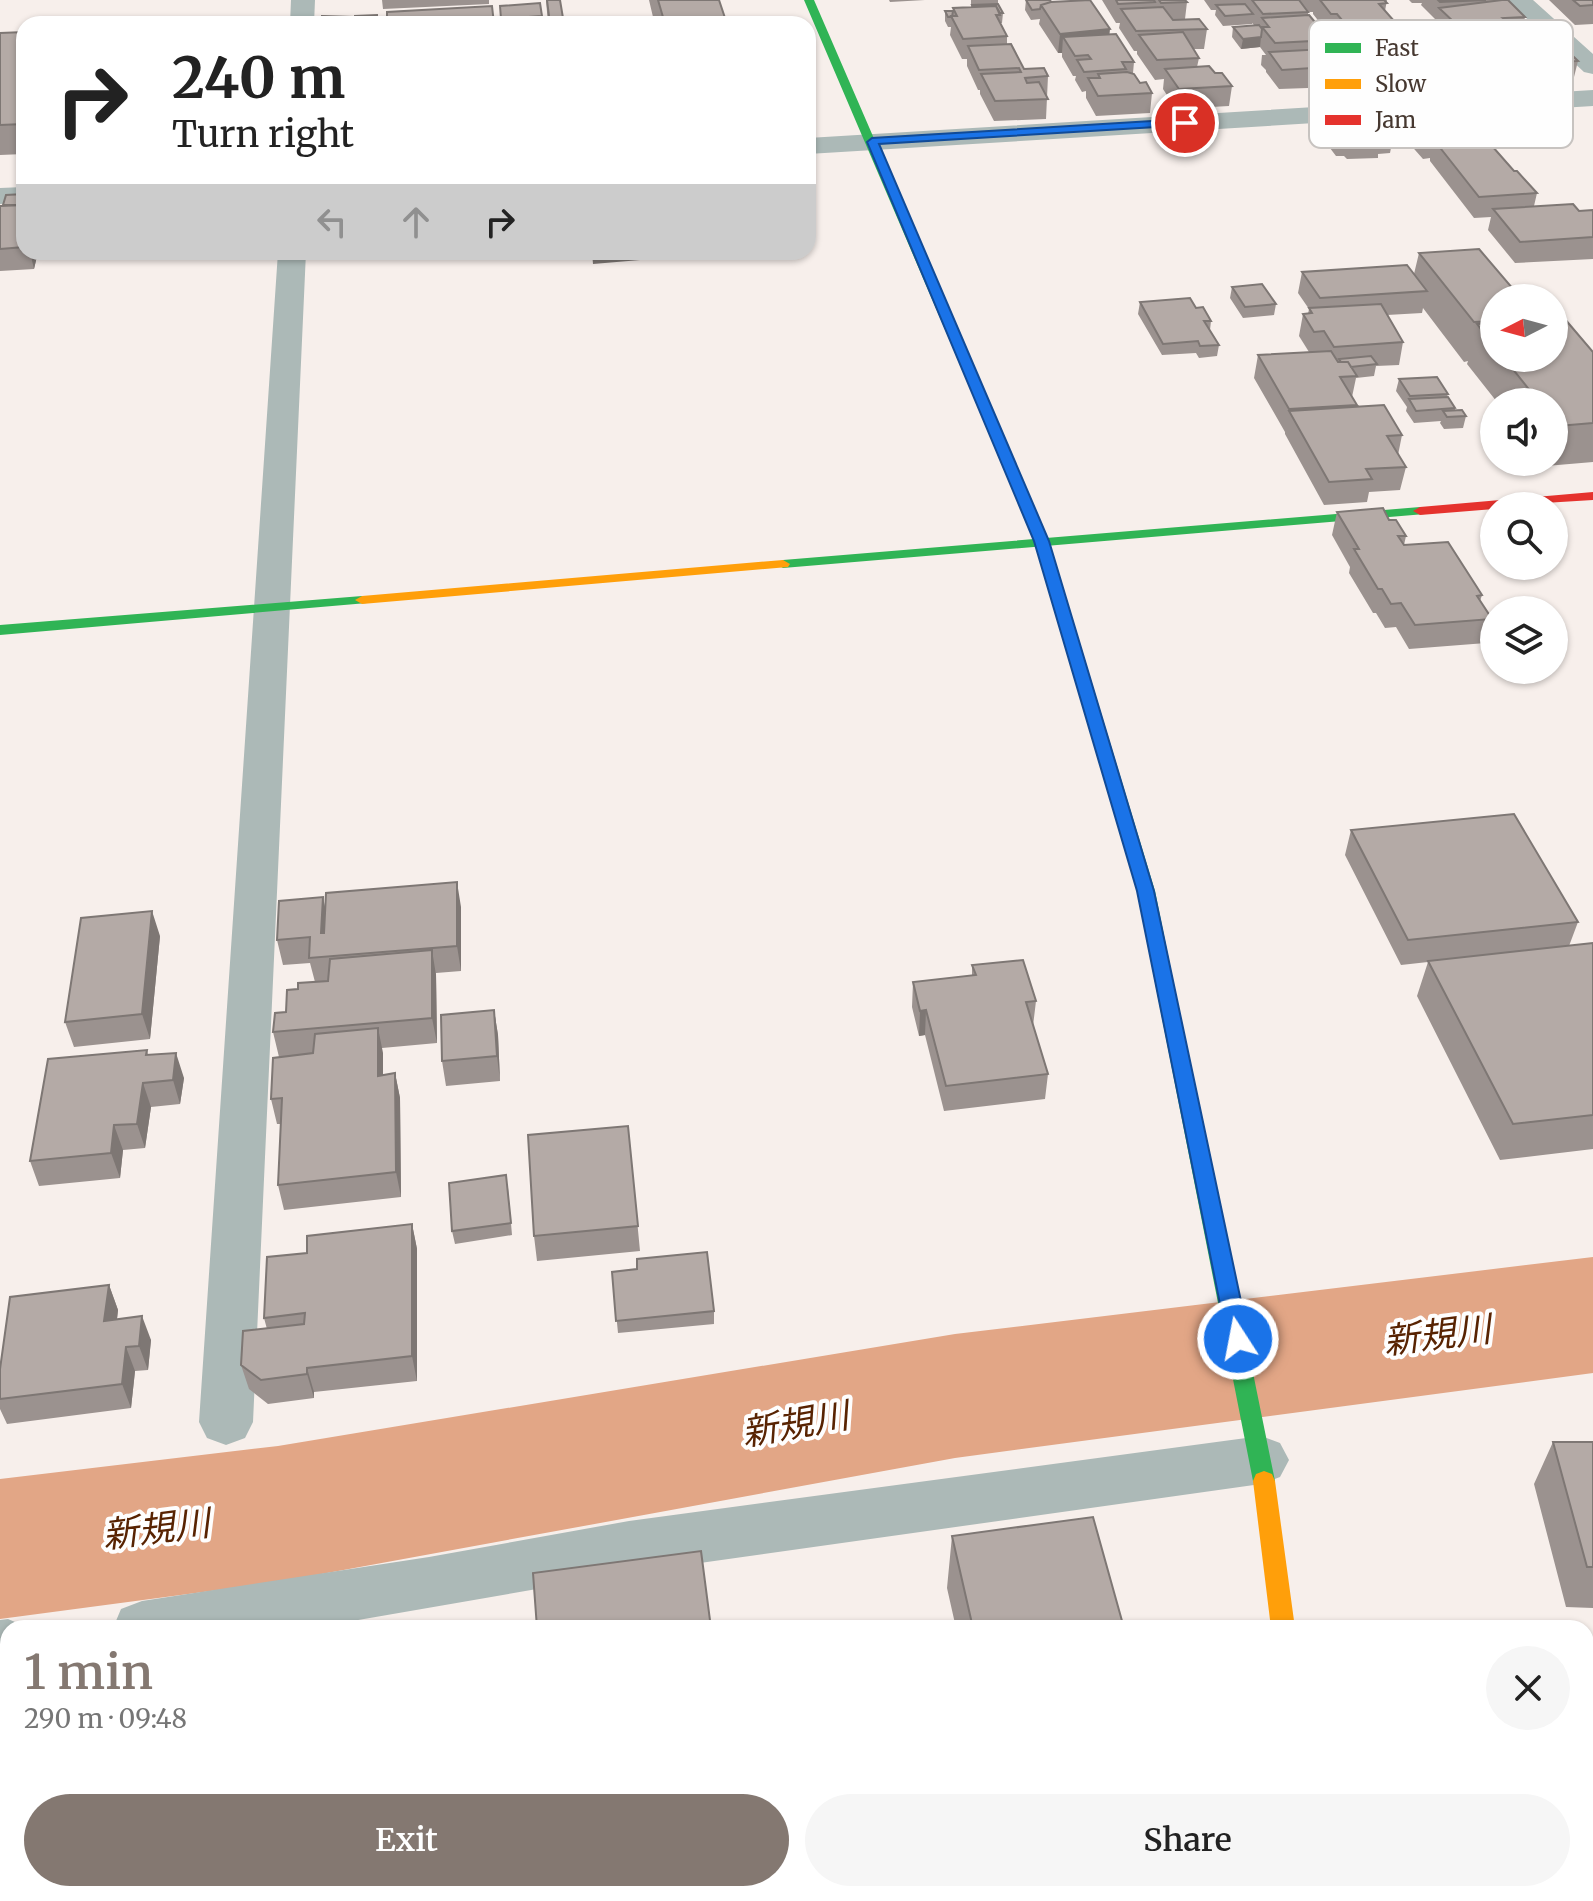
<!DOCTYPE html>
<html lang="en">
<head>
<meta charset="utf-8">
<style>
  body { margin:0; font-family:Merriweather,"Noto Sans JP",serif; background:#f6f6f6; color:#222; height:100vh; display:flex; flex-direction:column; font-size:30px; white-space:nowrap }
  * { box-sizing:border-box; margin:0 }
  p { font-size:26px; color:#767676 }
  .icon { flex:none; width:44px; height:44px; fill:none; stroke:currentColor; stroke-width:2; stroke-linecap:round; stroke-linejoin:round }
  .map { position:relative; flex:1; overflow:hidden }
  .sheet { position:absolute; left:0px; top:1620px; width:1594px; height:282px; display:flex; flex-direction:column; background:#fff; border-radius:24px 24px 0 0; box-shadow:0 2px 6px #0004 }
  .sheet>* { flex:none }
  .hud { position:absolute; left:16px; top:16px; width:800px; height:244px; border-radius:24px; box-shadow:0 2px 6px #0004; background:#fff; color:#222; overflow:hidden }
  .needle { width:52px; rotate:264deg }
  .tools { position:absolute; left:1480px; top:284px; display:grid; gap:16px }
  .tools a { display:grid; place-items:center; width:88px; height:88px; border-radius:50%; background:#fff; box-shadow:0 2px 6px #0004; font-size:40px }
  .pin { position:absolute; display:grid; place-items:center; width:68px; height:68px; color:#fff; margin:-34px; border:4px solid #fff; border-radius:50%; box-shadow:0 2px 8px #0007 }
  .me { position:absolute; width:88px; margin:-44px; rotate:349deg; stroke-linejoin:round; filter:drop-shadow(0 0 6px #0008) }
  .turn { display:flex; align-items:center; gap:28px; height:168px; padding:0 24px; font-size:36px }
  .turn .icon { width:104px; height:104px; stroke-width:2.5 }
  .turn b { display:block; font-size:56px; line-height:68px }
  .lanes { display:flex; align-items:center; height:76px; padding:0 24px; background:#0003; justify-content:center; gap:40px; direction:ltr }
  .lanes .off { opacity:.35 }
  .round { display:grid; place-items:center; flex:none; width:84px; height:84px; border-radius:42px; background:#f6f6f6 }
  .overview { display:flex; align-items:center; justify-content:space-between; height:136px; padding:0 24px }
  h1 { font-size:48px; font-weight:600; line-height:60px; color:#847871 }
  .cta { display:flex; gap:16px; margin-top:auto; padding:16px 24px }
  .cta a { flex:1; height:92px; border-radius:48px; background:#847871; color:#fff; font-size:32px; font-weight:600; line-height:92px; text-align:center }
  .cta a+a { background:#f6f6f6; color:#222 }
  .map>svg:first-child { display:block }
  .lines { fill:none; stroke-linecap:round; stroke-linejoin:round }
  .river { fill:#e2a686; fill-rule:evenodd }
  .street { fill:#acb9b7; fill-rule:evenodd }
  .fast { fill:#30b455; fill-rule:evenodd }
  .slow { fill:#ff9f0a; fill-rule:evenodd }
  .jam { fill:#e5322d; fill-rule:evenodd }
  .wall { fill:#9b928f }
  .shaded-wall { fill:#7e7774 }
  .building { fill:#b4aaa6; stroke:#7e7774; stroke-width:2 }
  .route { fill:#1a73e8; stroke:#114b97; stroke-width:2 }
  .labels { text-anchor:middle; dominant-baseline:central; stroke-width:8; stroke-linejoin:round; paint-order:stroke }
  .near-water-label { font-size:36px; font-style:italic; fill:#582302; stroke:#fefefe }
  .key { fill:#fefefe; stroke:#c7c3c0; stroke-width:2 }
  .key-label { font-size:22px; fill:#463830 }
</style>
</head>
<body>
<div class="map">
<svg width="1593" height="1901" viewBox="0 0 1593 1901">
  <rect width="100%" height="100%" fill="#f7efeb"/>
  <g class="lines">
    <path class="river" d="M1593,1257v116l-638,85 -677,124 -278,37v-140l278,-33 677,-112z"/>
    <path class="street" d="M291,0h24l-1,24h-24z
      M1507,0h26l60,54v20l-9,-2z
      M1593,90v16l-785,48v-16z
      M24,187v16l-24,1v-16z
      M278,252h28l-53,1170 -8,16 -19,7 -19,-7 -8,-16z
      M1261,1436l19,7 9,17 -9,17 -19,7 -632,89 -317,55h-199l8,-19 21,-8 287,-44 200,-36z
      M8,1619l21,9h-21v47l-8,1v-56z
      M8,1868v26h46l-1,7h-53v-30z"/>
    <path class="fast" d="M804,0h10l168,388 -1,3 -11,-3z
      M1420,507l5,1v6l-642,54 -7,-4 7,-4z
      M362,596l7,4 -2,3 -367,32v-10z
      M1087,688l8,5 60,198 120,590 -3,7 -8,3 -8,-3 -3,-7 -116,-590 -58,-198z
      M1306,1894h26l1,7h-26z"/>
    <path class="slow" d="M783,560l7,4 -2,3 -426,37 -7,-4 7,-4z
      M1264,1471l8,3 3,7 20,147h-24l-18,-147 3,-7z"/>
    <path class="jam" d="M976,384l6,4 67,153 46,152 -2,3 -6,2 -8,-5 -44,-152 -65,-153z
      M1593,492v8l-99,6v3l-74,6 -7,-4 7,-4z"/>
  </g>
  <path class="wall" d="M382,0h107v4l-106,5z
    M546,0h14l4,24h-16z
    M649,0h70l8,24h-69v-7h-5z
    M889,0h36l-35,2z
    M971,0h27v4l5,9 -1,10h-2l7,13v8l17,25 24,7 -2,43 -52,2 -14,-27v-4h-2l-11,-24v-7h-5l-12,-24 1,-8h-3l-3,-6v-10h8v-3l18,-1z
    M1026,0l25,2 58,33 25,27 -1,11 7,10 12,10 -2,20 -54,3 -10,-18v-7l-4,1 -7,-12 1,-4h-3l-11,-19v-4h-4l-19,-29 1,-5 -9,1 -6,-10z
    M1102,0h83l2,2 -2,17 22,10 -3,20h-11l6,9 -2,9 18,6 17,13 -3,20 -53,3 -13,-20 1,-10 -9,1 -18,-26v-3h-3l-15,-23 1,-5h-4z
    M1204,0h183l-2,11 9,10 31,6 -4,19 -11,1 1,1 50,13 -4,19 -16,5 -1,10 -54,3 -53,-65h-5l-15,-19v-2h-5v3l22,25 -2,13 22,28 -4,20 -27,1 -11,-14 -29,1 -13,-17v-2l-5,-5 1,-10h4l-6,-8 -19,2 -9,-12 1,-10 21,-2 -2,-2v1l-29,2 -8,-11 1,-5h-5z
    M1409,0h99l17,17 -4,19 2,2 55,23 -5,20 -36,2 -3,-3 -1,3 -38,2 -22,-23 1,-3h-5l-34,-32 2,-6 -16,-16 1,-2h-10z
    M1549,0h44v24l-18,1z
    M500,6l42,10 1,8h-41z
    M24,32v122l-24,1v-122z
    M1323,103l69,15 -2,10 4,5 -4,20 -12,1v4l-31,1 -3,-3h-8l-22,-29 3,-20 6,-1z
    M1422,107l24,3 44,24 -2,8 26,29 23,22 -3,13 45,5 14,-1v49l-78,4 -27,-33 3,-13 -17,1 -44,-57v-3l-7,1 -23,-26 5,-20 16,-1z
    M24,194v58h14l-4,17 -34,2v-65l3,-1z
    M1419,253l75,45v60h60v-52l9,10 -1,2 31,34v110l-47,4 -3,-4h11v-60h-57l-30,-38 1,-3 -4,1 -41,-54 -1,5 -35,2 16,27 -4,23 -23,1 -2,10 -18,2 -4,19 5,8v2l45,28 -4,20 8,12 -6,23 -31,2 -2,10 -43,3 -39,-71v-2l-31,-54 4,-23 51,-3 -10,-16 4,-22h5l1,-5 -11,-16 4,-21 112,2z
    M1232,287l44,17 -2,11 -31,3 -13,-20z
    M1140,302l56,6 15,13 -1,9 9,15 -2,11 -18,2 -3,-5 -34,2 -24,-41z
    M1399,379l49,15 -1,3 8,11v3l11,5 -3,12 -19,1 -4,-6 1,-2 -27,2 -8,-12 1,-4 -11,-16z
    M1337,512l52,8 17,16 -2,9 78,50 -2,6 12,18 -6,24 -77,6 -13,-22 -11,1 -9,-15h-3l-24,-40 1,-6 -18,-32z
    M1351,830l227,92 -9,24 24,-3v206l-93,11 -83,-164 11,-34 -27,3 -56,-110z
    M323,897l2,13 136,-3v64l-25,2 1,70 -55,5 1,27 12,-2 5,25 1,99 -117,13 -6,-25 3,-61h-4l-6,-25 8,-42 -6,-25 25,-43 17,-7 -5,-19 -27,2 -6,-25z
    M160,936l-10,103 -76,8 -9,-25z
    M972,965l64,36 -3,25 15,48 -3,25 -101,12 -19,-76 -6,1 -7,-29 1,-25 59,-6z
    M494,1010l4,25 2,46 -54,5 -4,-25z
    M147,1050l1,5 36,23 -4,26 -29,3 -6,41 -22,2 -3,28 -81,8 -9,-25z
    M628,1126l12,125 -103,10 -3,-25z
    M508,1188l4,47 -57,9 -3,-13z
    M412,1224l5,25v132l-103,11v6l-46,6 -19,-15 -8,-24 26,-36 -3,-11 43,-65z
    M637,1269l77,42v13l-96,9 -6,-61z
    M109,1285l9,25 -1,9 34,21 -3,30 -13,1 -4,37 -124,16 -7,-15v-10z
    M1553,1442h40v166l-27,-1 -32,-123z
    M952,1536l172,92h-168l-9,-40z
    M998,1894h186l1,5 -1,2h-185z"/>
  <path class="shaded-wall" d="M1110,29l-2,20 -45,-12 -1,16h-4l2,-19z
    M1261,37l-1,10 -19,2 2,-10z
    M1461,61l-4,19 -16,5 3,-10 -6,-7z
    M30,252h8l-4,17z
    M592,252h60v7l-59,5z
    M457,882l4,25v64l-4,-25z
    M323,897l5,25 -2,36 -5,-25z
    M152,911l8,25 -10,103 -8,-25z
    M432,950l4,25 1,68 -5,-25z
    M494,1010l4,25 2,46 -3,-25z
    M926,1010l-1,25 -6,1 1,-25z
    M378,1028l5,25v47l-5,-24z
    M176,1053l8,25 -4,26 -7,-24z
    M395,1073l5,25 1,99 -5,-25z
    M143,1083l8,24 -6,41 -8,-24z
    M114,1125l9,25 -3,28 -9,-25z
    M412,1224l5,25v132l-5,-25z
    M109,1285l9,25 -4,35 -10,-24z
    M142,1316l9,24 -3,30 -9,-24z
    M126,1347l9,24 -4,37 -9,-24z
    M307,1368l7,24v6l-7,-24z
    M234,1894h11l-1,7h-11z"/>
  <path class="building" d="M547,0h13l4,24h-14z
    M658,0h61l8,24h-62z
    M1026,0h24l1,2 -10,3 -1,4 -8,1z
    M1090,0l20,29 -50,5 -19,-29 10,-3z
    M1116,0h38l1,2 -37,2z
    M1159,0h26l2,2 -26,1z
    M1252,0h47l9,12 -45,2z
    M1320,0h64l3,3 -8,1 15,17 25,-1 6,7 -23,1 5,5h-8l12,15 36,-2 14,15 -23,7 6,7 -54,3 -53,-64h-6z
    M1438,0h48l-46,2z
    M1502,0h6l17,17 -22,1 15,11h-4l9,9 30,-1 25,24 -36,2 -26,-26 -43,3 -34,-32z
    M1573,0h20v5l-13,1z
    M540,3l2,13 -41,3 -1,-13z
    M998,4l5,9h-3l-4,-7 -23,1 -1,-2z
    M1245,4l8,10 -28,2 -9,-11z
    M492,6l2,18h-107v-12z
    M996,6l4,9h-4l11,21 -44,3 -12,-23h6l-4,-8z
    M1163,7l10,13 26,-1 8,10 -71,2 -15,-22z
    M945,11h8l-1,6h-4z
    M377,15v9h-22v-8z
    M1309,15l21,25 -55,3 -13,-16h7l-7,-9z
    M322,16l31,1 1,7h-32z
    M1259,25l3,4 -1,8 -18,2 -10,-12z
    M24,32v92l-24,1v-92z
    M1183,32l16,26 -42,2 -18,-25z
    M1116,34l18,28h-12l4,7 -42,3 -7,-12 14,-1 -3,-4 -13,1 -12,-19z
    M1011,44l13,25 20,-1 4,8 -23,2 2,5 12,-1 9,17 -53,2 -14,-27 40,-2 -2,-4 -40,2 -11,-24z
    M1325,49l25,32 -27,1 -11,-14 -30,2 -13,-18z
    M1209,66l6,7h7l10,13 -53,3 -14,-20z
    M1127,72l7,2 6,9 6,-1 6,11 -54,3 -10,-18h12l-2,-4z
    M1485,138l29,33h3l20,22 -58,4 -45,-57z
    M24,194v11h-21l3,-10z
    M1573,204l6,7 14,-1v27l-73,5 -27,-33z
    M24,205v42l-24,2v-43z
    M1479,249l40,47 25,-2 3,4h-53v23l-20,1 -55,-69z
    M1407,265l20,26 -107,7 -18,-26z
    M1262,284l14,20 -31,3 -13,-20z
    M1190,298l6,10 7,-1 8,14h-7l15,24 -19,1 -2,-5 -35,3 -23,-42z
    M1381,304l22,38 -69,5 -10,-16 -10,1 -11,-18 9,-1 -3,-5z
    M1554,306l9,10h-9z
    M1564,318l29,34v71l-35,3 -4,-5v-19h-15l-35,-44h50v-39z
    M1494,323v23l-17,-22z
    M1331,351l7,11h10l9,14 -17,1 17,28 -68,4 -31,-54z
    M1371,356l6,8 -26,3 -3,-5h-7l-2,-3z
    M1437,377l11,17 -38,2 -11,-17z
    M1448,397l7,11 -39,3 -7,-12z
    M1384,405l18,30 -15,1 19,31 -40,2 6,10 -43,3 -40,-71z
    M1462,410l4,6 -19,1 -4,-6z
    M1383,508l6,12h7l10,16h-8l6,9 44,-3 34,53 -5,1 15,23 -77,6 -14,-22 -10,1 -9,-15h-4l-24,-40h5l-22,-37z
    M1514,814l64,108 -170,18 -57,-110z
    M457,882v64l-148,12 1,-21 -33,3 2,-39 44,-4 -2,36h3l2,-40z
    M152,911l-10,103 -77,8 16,-104z
    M1593,943v172l-80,9 -85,-163z
    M432,950v68l-159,14 2,-19 11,-1 1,-22 11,-1v-6l30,-2 2,-22z
    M1023,960l13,41 -10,1 22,72 -102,12 -20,-76 -6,1 -7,-29 63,-7 -4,-10z
    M494,1010l3,46 -55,5 -1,-46z
    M378,1028v48l17,-3 1,99 -118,13 4,-87 -11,1 2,-41 40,-5 2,-19z
    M147,1050l-1,5 30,-2 -3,27 -30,3 -6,41 -23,1 -3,28 -81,8 18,-102z
    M628,1126l10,100 -104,10 -6,-101z
    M506,1175l5,48 -59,8 -3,-48z
    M412,1224v132l-105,12v6l-46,6 -20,-15 2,-34 61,-7 1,-11 -41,5 3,-61 40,-4v-17z
    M707,1252l7,59 -98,10 -4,-49 25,-3v-10z
    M109,1285l-5,36 38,-5 -3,30 -13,1 -4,37 -122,15v-30l10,-72z
    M1553,1442h40v125h-6z
    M1093,1517l31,111h-151l-21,-92z
    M701,1551l10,77h-174l-4,-55z
    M91,1894h143l-1,7h-143z
    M554,1894h192l1,7h-193z
    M1016,1894h168l1,5 -14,2h-154z"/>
  <path class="route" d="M1185,119l6,4 -2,2 -310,19 170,397 105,350 95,448 -4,6 -7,3 -8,-3 -3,-6 -90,-448 -103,-350 -167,-399 5,-4z"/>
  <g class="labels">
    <g class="near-water-label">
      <text transform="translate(1437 1335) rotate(-7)">新規川</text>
      <text transform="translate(795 1424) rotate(-10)">新規川</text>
      <text transform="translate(156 1529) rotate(-7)">新規川</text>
    </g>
  </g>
  <rect x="1309" y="20" width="264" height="128" rx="12" class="key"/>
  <rect x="1325" y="43" width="36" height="10" fill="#30b455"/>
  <rect x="1325" y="79" width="36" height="10" fill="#ff9f0a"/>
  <rect x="1325" y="115" width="36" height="10" fill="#e5322d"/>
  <g class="key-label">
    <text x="1375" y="56">Fast</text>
    <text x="1375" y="92">Slow</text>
    <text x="1375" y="128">Jam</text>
  </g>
</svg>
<div class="tools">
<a><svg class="needle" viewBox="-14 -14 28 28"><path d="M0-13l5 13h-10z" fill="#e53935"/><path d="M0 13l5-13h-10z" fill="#767676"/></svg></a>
<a><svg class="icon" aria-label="sound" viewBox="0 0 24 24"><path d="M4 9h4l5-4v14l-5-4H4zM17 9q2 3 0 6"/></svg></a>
<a><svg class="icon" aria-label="search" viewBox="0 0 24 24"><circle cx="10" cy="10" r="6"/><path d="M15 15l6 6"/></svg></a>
<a><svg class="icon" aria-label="layers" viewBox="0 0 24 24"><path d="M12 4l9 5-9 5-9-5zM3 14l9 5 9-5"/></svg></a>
</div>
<div class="pin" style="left:1185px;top:123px;background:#d93025"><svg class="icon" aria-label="arrive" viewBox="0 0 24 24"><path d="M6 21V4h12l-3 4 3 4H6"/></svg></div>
<svg class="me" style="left:1238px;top:1339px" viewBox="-20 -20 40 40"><circle r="17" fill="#1a73e8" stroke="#fff" stroke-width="3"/><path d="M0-11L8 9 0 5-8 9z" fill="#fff"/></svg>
<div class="hud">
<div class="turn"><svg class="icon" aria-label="right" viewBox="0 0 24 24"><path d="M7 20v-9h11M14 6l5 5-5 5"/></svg><div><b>240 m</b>Turn right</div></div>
<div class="lanes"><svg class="icon off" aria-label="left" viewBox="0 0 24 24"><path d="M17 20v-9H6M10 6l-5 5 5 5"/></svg><svg class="icon off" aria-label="ahead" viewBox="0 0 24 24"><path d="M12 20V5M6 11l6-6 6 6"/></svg><svg class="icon" aria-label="right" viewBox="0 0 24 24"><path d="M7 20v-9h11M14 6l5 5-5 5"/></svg></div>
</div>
<section class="sheet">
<div class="overview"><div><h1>1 min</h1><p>290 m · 09:48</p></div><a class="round"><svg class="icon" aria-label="close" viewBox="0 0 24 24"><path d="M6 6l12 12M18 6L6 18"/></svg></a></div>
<div class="cta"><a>Exit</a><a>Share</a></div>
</section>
</div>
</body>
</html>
